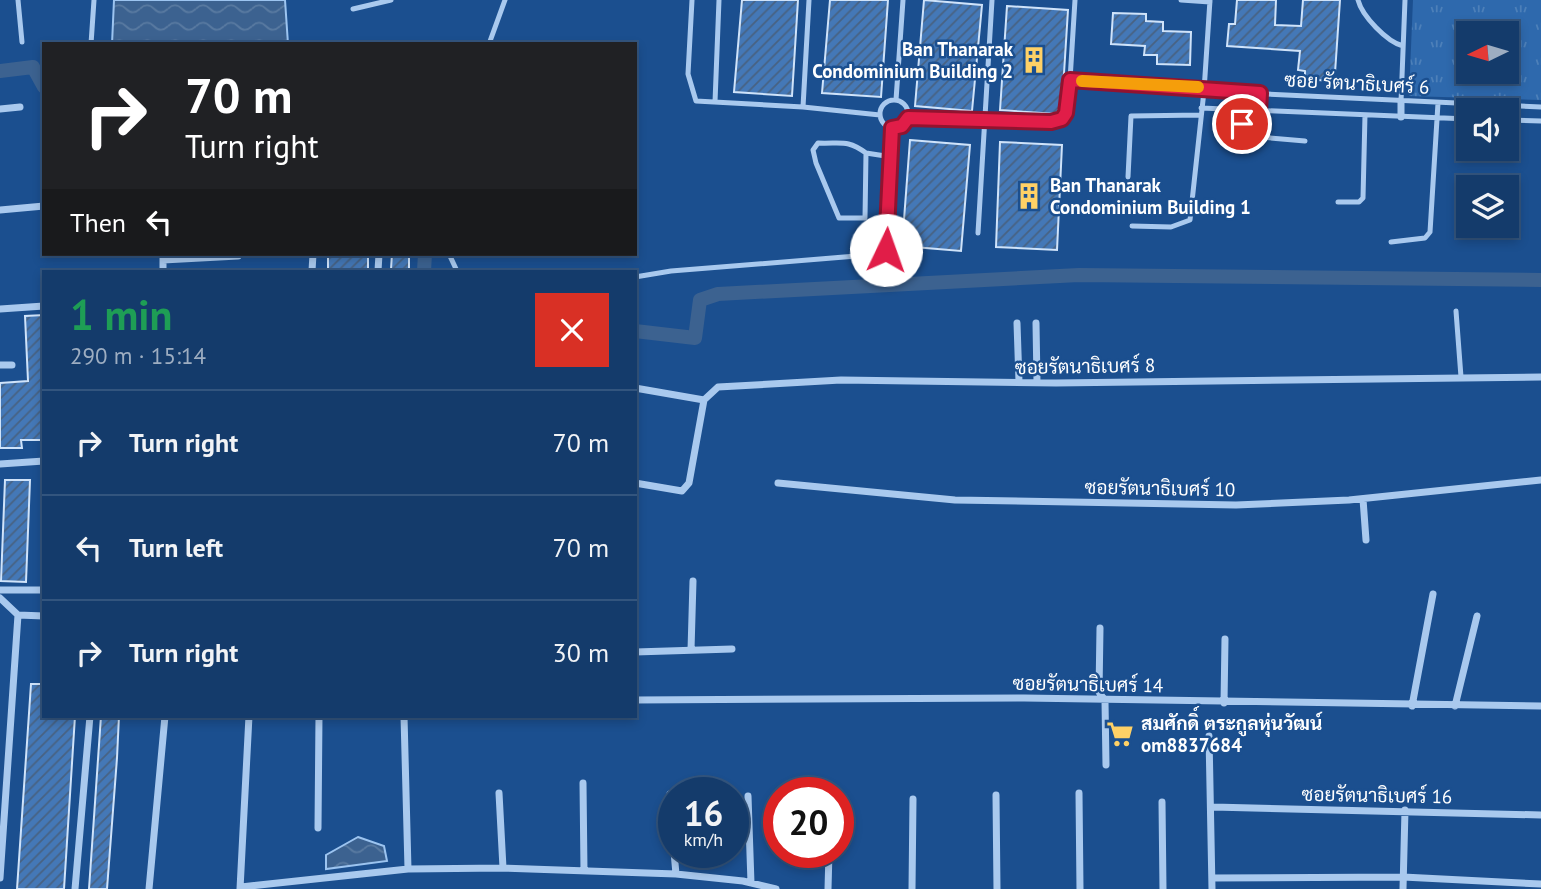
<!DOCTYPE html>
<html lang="en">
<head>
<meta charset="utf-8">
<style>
  body { margin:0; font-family:"PT Sans",Sarabun,sans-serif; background:#214673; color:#f1f3f6; height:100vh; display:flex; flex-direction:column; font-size:26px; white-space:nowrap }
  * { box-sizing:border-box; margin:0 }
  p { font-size:23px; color:#9dadc1 }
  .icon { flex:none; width:38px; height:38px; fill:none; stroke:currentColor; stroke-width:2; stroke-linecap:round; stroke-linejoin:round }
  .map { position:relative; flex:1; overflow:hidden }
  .drawer { position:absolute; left:42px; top:270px; width:595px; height:448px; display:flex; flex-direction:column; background:#143b6b; border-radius:0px; box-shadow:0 4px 10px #0003,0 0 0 2px #33557e }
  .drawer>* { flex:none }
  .banner { position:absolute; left:42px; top:42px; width:595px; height:214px; border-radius:0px; box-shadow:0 4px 10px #0003,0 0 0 2px #33557e; background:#202124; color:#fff; overflow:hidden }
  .needle { width:46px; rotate:265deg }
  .fabs { position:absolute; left:1456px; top:21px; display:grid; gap:14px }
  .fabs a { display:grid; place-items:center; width:63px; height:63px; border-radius:0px; background:#143b6b; box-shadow:0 4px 10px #0003,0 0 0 2px #33557e; font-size:35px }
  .speed { position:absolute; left:658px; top:777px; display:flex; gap:14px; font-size:35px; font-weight:700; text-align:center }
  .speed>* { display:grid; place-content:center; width:91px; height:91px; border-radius:50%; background:#143b6b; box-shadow:0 4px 10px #0003,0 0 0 2px #33557e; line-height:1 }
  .speed small { font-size:18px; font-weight:400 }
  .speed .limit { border:10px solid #d22; background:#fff; color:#111 }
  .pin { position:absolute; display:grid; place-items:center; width:60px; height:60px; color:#fff; margin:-30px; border:4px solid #fff; border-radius:50%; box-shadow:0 2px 7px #0007 }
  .me { position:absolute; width:77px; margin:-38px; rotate:3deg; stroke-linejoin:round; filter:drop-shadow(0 0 5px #0008) }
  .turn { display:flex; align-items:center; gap:24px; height:147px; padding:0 28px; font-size:32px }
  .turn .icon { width:91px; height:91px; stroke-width:2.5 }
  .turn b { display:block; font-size:49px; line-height:60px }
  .then { display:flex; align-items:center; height:66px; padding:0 28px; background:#0003; gap:14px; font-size:26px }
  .round { display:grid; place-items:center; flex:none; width:74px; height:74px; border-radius:0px; background:#214673 }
  .head { display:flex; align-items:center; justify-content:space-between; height:119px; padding:0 28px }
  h1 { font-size:42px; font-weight:800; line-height:52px; color:#1e9e55 }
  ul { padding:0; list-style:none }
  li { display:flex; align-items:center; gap:21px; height:105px; padding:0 28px; border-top:2px solid #33557e }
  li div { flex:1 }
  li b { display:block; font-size:26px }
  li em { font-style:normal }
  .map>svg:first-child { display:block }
  .park { fill:url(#park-tufts); fill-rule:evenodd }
  .water { fill:url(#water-waves); stroke:#9cc4f0; stroke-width:2 }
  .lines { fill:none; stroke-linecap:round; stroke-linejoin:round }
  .canal { stroke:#3c6290; stroke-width:14 }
  .building { fill:url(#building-hatch); stroke:#cfe3fa; stroke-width:2 }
  .service { stroke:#a9c9ee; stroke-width:5 }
  .minor { stroke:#a9c9ee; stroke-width:7 }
  .route-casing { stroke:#92132f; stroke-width:18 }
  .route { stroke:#e11d48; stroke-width:12 }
  .slow { stroke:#f59e0b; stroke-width:12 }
  .labels { text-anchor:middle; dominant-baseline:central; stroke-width:5; stroke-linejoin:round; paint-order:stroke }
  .poi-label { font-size:19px; font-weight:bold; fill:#fff; stroke:#1b4f8f; text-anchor:start }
  .street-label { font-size:19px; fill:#fff; stroke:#1b4f8f }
</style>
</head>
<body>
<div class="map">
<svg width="1541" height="889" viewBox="0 0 1541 889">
  <defs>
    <pattern id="park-tufts" width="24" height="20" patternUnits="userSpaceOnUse" patternTransform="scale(1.75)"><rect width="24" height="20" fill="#2e69ad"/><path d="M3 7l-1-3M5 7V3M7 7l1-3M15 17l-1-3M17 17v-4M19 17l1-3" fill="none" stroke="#4d80b9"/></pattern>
    <pattern id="water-waves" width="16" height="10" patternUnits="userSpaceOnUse" patternTransform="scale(1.75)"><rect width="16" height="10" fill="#3c6290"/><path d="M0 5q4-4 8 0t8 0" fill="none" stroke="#597aa1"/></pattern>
    <pattern id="building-hatch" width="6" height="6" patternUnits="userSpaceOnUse" patternTransform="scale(1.75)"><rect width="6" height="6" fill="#4478b7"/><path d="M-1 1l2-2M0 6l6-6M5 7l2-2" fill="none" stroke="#486282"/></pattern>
  </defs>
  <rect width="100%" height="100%" fill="#1b4f8f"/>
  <path class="park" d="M1413,0h128v100l-132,-4zM1468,33h39v39h-39z"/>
  <path class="water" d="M114,0h171l3,44h-176z
    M358,837l26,9 3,15 -61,8v-14z"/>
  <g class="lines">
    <path class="canal" d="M0,71l33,-4 11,20
      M424,271l1,-17
      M635,331l60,7 5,-38 18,-6 361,-19 462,5"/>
  </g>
  <path class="building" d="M742,0h56l-6,96 -58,-4z
    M830,0h58l-7,97 -59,-4z
    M924,0l58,5 -10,106 -57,-5z
    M1237,0h39l-1,25 26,1 2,-26h37l-5,73 -5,-1v9l-25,-2v-8l-7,-1 2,-19 -73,-5 2,-22h6z
    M1007,6l61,4 -6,95 -6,9 -56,-4z
    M1113,13l33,1v7l17,1v9l28,1 -1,33 -33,-1v-9h-13l1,-9 -34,-2z
    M910,140l60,5 -9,106 -59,-5z
    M1000,142l62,3 -5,105 -61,-3z
    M328,254h40v17h-40z
    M392,254h17v16l-18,-1z
    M44,315l-1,125h-22l1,8h-22v-65l28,-2 -3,-65z
    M5,480h25l-4,102 -25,-1z
    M31,684h13v32h31l-11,173h-47z
    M101,716h18l-2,42 -10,131h-18z"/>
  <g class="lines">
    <path class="service" d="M18,0l4,42
      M692,0l-4,74 8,27 107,6 77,8
      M1181,0l29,2
      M1358,0c4,16 29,42 45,46
      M353,9l38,-9
      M91,44l3,-44
      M489,44l16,-44
      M1070,80l5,-80
      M1204,91l337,16
      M896,100l7,-100
      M880 114a14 14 0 1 1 28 0a14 14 0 1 1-28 0Z
      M715,102l4,-102
      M1401,102l4,-102
      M803,107l6,-107
      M1201,108l267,11
      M1245,110l-2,20 5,6 57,5
      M908,118l143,4c20,-6 18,-24 19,-42l134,8
      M1507,120l34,1
      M866,153c-19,-14 -25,-9 -48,-10l-5,7 3,13 23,55h26l1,-65 26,4
      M1128,177l3,-61 69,-1
      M1338,202h21l4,-4 2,-83
      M1132,226l39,1 19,-7 14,-129 6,-91
      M978,233l14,-233
      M1391,242l34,-4 5,-6 8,-129
      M449,254l8,17
      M635,277l36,-6 210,-17 4,-4 7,-122
      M1456,311l5,66"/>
    <path class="minor" d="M1401,102v15
      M0,109l20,-2
      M0,210l44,-4
      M163,254v17
      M163,260l75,-4
      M312,271l1,-17
      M378,271l1,-17
      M0,309l44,-3
      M1017,323l2,59
      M1036,323l1,59
      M0,365h12
      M635,388l69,12 14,-13 123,-7 215,3 485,-6
      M0,464l44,-3
      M635,483l47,8 7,-8 15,-83
      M778,483l177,17 281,5 113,-5 192,-20
      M1363,499l3,41
      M0,590h44
      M0,598l18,17 26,1
      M1100,628l-1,64 6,9 1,64
      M691,650l2,-69
      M635,652l97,-3
      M635,700l389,-2 517,8
      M1224,703l1,-64
      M1412,706l21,-112
      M1455,706l22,-90
      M404,716l4,153
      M1209,736l3,153
      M583,783l1,88
      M499,793l4,75
      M1079,793l1,96
      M670,794l4,48
      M996,795l1,94
      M748,796l3,87
      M1162,802l1,87
      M1213,807l328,8
      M318,828l1,-112
      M674,852l2,22
      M0,878l18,-263
      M1212,878l191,-1 138,7
      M241,887l167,-18 95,-1 173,6 67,7 33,8
      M75,889l15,-173
      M149,889l16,-173
      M240,889l9,-173
      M828,889l1,-37
      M912,889l1,-90
      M1403,889l2,-79"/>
  </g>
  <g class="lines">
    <defs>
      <path id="route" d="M886,250l6,-122 10,-2 6,-8 143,4 11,-3 4,-6 4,-33 190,13 -1,18 -14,-1 -3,14"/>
    </defs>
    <use href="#route" class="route-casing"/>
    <use href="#route" class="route"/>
    <path class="slow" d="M1082,81l116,6"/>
  </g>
  <defs>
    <symbol id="building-bare" viewBox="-9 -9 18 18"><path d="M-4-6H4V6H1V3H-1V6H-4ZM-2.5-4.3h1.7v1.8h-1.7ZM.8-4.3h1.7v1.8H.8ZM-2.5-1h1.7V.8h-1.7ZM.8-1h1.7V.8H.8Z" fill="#ffd166" stroke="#1b4f8f" stroke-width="2.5" paint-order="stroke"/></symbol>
    <symbol id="supermarket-bare" viewBox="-9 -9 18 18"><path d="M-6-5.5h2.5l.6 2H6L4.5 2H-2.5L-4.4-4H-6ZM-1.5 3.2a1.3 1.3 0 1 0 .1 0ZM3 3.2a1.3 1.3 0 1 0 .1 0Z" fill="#ffd166" stroke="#1b4f8f" stroke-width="2.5" paint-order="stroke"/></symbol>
  </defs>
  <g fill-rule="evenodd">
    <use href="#building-bare" x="1015" y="41" width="38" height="38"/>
    <use href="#building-bare" x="1010" y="177" width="38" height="38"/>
    <use href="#supermarket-bare" x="1101" y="715" width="38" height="38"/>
  </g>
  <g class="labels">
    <g class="poi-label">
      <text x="1013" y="49" text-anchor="end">Ban Thanarak<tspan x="1013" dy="22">Condominium Building 2</tspan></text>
      <text x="1050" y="185">Ban Thanarak<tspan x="1050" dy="22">Condominium Building 1</tspan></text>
      <text x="1141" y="723">สมศักดิ์ ตระกูลหุ่นวัฒน์<tspan x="1141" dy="22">om8837684</tspan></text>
    </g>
    <g class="street-label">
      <text transform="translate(1357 83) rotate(3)">ซอย รัตนาธิเบศร์ 6</text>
      <text transform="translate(1085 366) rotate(-1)">ซอยรัตนาธิเบศร์ 8</text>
      <text transform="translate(1160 488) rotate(1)">ซอยรัตนาธิเบศร์ 10</text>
      <text transform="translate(1088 684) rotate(1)">ซอยรัตนาธิเบศร์ 14</text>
      <text transform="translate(1377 795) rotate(1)">ซอยรัตนาธิเบศร์ 16</text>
    </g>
  </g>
</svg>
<div class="fabs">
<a><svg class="needle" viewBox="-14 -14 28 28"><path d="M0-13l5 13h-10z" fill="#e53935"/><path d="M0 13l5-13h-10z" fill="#9dadc1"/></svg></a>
<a><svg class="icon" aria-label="sound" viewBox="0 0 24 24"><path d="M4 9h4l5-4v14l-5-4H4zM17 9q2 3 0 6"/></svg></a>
<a><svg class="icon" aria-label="layers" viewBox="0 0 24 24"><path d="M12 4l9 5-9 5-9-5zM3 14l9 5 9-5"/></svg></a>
</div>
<div class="speed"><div>16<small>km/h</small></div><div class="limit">20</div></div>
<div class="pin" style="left:1242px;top:124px;background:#d93025"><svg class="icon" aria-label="arrive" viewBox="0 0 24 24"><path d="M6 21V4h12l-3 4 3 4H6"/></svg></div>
<svg class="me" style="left:886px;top:250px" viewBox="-20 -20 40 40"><circle r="19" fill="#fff"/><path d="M0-13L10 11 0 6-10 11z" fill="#e11d48"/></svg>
<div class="banner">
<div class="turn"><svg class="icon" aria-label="right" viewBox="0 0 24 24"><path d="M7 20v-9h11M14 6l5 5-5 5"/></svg><div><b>70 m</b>Turn right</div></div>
<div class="then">Then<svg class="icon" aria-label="left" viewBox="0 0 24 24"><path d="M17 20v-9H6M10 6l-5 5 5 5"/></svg></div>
</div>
<section class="drawer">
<div class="head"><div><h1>1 min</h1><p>290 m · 15:14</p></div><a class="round" style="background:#d93025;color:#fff"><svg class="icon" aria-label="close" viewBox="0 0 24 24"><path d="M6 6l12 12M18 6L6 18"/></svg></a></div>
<ul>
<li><svg class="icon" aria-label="right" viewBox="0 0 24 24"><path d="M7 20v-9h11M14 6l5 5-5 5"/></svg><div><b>Turn right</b></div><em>70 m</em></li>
<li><svg class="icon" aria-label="left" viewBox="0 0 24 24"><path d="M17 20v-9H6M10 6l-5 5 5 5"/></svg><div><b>Turn left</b></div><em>70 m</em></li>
<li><svg class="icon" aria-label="right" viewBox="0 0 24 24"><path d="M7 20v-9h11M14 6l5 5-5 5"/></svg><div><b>Turn right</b></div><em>30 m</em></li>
</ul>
</section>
</div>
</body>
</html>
